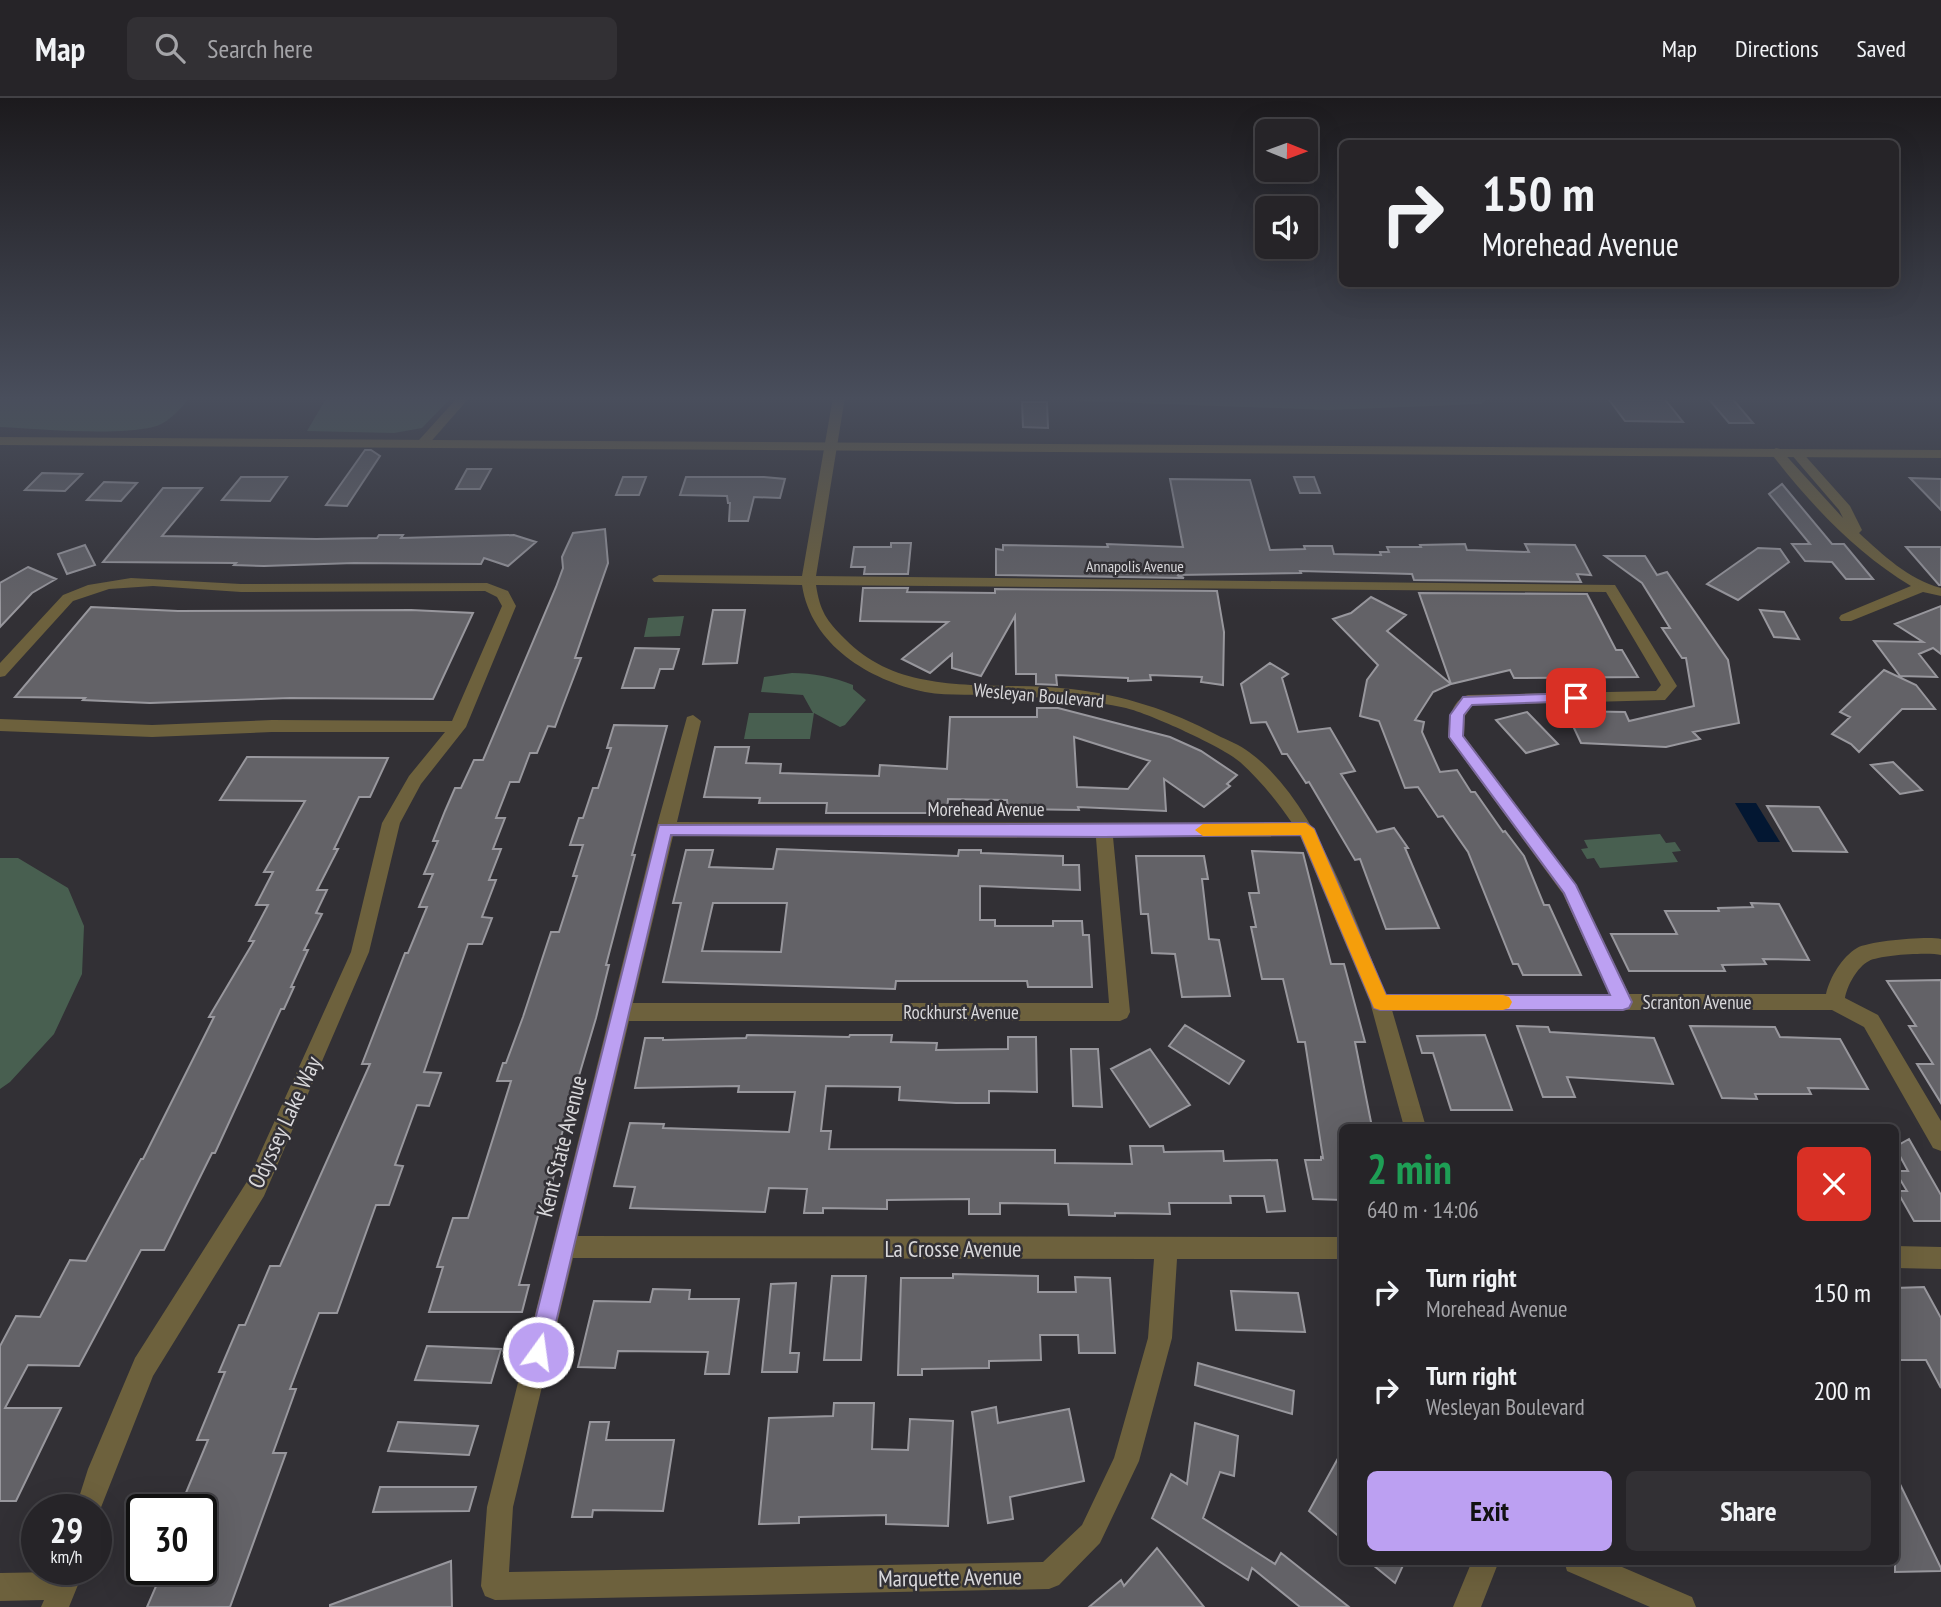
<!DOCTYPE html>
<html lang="en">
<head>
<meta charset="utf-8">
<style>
  body { margin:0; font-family:"PT Sans Narrow",sans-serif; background:#323034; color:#f1f3f6; height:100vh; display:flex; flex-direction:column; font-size:26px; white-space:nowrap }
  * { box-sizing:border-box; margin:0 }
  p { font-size:23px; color:#a4a4a8 }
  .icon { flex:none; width:38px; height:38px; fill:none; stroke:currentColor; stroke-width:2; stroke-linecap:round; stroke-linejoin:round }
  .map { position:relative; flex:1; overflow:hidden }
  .panel { position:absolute; left:1339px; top:1026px; width:560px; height:441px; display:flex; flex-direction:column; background:#262428; border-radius:10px; box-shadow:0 7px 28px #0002,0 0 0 2px #424145 }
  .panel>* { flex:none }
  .top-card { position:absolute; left:1339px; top:42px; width:560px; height:147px; border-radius:10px; box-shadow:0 7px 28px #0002,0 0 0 2px #424145; background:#262428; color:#f1f3f6; overflow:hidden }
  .needle { width:46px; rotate:91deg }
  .buttons { position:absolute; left:1255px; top:21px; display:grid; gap:14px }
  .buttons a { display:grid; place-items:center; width:63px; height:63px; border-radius:10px; background:#262428; box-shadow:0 7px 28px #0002,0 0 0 2px #424145; font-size:35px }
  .speed { position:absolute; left:21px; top:1396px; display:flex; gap:14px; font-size:35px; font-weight:700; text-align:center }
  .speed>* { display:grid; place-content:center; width:91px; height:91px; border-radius:50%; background:#262428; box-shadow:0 7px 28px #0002,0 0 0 2px #424145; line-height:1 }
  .speed small { font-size:18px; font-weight:400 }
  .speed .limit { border:4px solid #111; border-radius:10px; background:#fff; color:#111 }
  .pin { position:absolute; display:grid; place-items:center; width:60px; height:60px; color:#fff; margin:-30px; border-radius:14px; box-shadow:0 4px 10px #0006 }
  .me { position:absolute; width:77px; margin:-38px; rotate:14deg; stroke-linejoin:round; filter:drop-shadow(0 0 5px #0008) }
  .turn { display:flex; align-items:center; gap:24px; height:147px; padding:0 28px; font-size:32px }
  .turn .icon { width:91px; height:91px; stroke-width:2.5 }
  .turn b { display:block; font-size:49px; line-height:60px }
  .round { display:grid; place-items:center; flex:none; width:74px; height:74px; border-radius:10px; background:#323034 }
  .headline { display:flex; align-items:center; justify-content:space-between; height:119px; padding:0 28px }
  h1 { font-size:42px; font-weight:700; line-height:52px; color:#1e9e55 }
  .primary-button { display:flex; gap:14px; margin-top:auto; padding:14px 28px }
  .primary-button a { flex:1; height:80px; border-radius:10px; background:#bca0f2; color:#111; font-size:28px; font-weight:700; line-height:80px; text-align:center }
  .primary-button a+a { background:#323034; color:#f1f3f6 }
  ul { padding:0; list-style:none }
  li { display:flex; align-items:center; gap:21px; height:98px; padding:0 28px }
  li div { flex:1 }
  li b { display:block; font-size:26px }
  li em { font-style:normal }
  header { display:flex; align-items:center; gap:42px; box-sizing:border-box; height:98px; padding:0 35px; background:#262428; border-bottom:2px solid #424145 }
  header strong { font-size:33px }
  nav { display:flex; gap:38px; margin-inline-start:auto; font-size:24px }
  .search { width:490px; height:63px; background:#323034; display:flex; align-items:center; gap:18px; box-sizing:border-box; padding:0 24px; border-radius:10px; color:#a4a4a8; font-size:26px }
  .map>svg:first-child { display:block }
  .green { fill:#485f50 }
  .water { fill:#031732 }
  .building { fill:#636267; stroke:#98979d; stroke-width:2; fill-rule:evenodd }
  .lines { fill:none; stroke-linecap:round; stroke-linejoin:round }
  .minor { fill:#6d613d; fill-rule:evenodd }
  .tertiary { fill:#6d613d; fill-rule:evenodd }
  .route { fill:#bca0f2; stroke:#7a689d; stroke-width:2 }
  .slow { fill:#f59e0b }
  .labels { text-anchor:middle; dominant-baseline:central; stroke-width:5; stroke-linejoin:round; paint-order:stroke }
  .far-street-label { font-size:16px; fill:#d8d7da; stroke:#323035 }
  .street-label { font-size:19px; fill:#d8d7da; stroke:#323035 }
  .near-street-label { font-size:23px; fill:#d8d7da; stroke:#323035 }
</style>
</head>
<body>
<header>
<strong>Map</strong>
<div class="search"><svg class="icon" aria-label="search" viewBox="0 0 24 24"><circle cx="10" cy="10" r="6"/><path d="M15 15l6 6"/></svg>Search here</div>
<nav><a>Map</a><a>Directions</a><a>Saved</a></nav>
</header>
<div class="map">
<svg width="1941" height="1509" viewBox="0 0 1941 1509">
  <rect width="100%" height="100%" fill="#323035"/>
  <path class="green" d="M0,299h191c-10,11 -23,27 -38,30 -39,9 -111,2 -153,0z
    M327,299h125l-30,31 -28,5 -87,-2z
    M1050,299h441l-10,7 -152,6 -246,-9z
    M684,518l-4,20 -36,1 4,-19z
    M792,575c20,0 42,4 61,12v4l13,11 -21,25 -5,2 -26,-14 -4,26h-66l5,-26h64l-10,-18 -42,-3 3,-15z
    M1660,736l6,9 9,-1 6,9 -9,1 6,10 -78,6 -6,-10 -7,1 -6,-10 7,-1 -4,-8z
    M0,760h18l50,30 16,38 -2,48 -28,60 -44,48 -10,7z"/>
  <path class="water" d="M1735,705h21l24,39h-22z"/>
  <path class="building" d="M1607,299h56l20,25 -58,-1z
    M1707,299h24l22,26h-24z
    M1022,304h25l1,26 -25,-1z
    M365,352h6l9,6 -33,50 -21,-1z
    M467,371h24l-11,20h-24z
    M42,375l40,1 -17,17 -40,-1z
    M241,379h46l-17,24 -48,-1z
    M623,379h23l-7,18h-23z
    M686,379h78l21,2 -5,19 -26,-1 -6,24h-19l1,-18h-2l-1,-7 -47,-1z
    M1294,379h20l6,16h-20z
    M1910,380l31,1v31z
    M1170,381l80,1 20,70 35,-1 -1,-3h28l2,8 47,1 -1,-3h9l-2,-5h34l-1,-2 45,-1 2,6 62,2 -4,-8 50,1 16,30 -14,-1 4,8 -167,-2 -2,-6 -112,-3 1,2 -124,2 7,3 -188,-3v-26l7,1v-5l105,2 -1,-3 76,3z
    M104,384l33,1 -16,18 -34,-1z
    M1782,386l50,60h12l29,35h-27l-14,-17 -27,-1 -13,-17h18l-41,-50z
    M163,390h39l-40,48 154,3 61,-1 2,-3h24l-2,3 113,-3 22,7 -28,24 -24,-8 -3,6 -127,-1 -90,3 -30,-1 2,-2 -133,-1z
    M605,431l3,34 -33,95h6l-19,50 -7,19 -7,-1 -11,27h-7l-11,29h-9l-14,36h9l-12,31h8l-12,31h7l-14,37 10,1 -10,26h-14l-44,128 17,1 -12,33 -12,-1 -22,60 8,1 -14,39h-13l-39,108h-18l-29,76h6l-23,64h13l-56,154h-83l16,-37h38v-62l-21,-1 28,-67h-11l28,-68h-6l20,-47h6l25,-59h10l90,-202h-8l43,-111h3l19,-46h-8l14,-33h-9l14,-33h-5l12,-30 10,-23h6l13,-28h9l73,-173 7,-19 -1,-11 11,-24z
    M891,445h20l-3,31h-44l1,-7h-14l3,-20h37z
    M85,447l10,20 -28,9 -9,-20z
    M1906,449h35v38h-2z
    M1758,450l22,1 9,13 -51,38 -31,-16z
    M1605,458h40l12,19 10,-3 61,88 11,63 -46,9 7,7 -34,8 -85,-4 -15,-32 59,1 4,9 65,-15 -8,-48h-4l-20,-30h8l-28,-45z
    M28,469l28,12 -24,14 -32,34v-44z
    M863,490h45l-1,4 88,1v-4l222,2 7,41 -1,53 -22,-3 1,-5 -52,-2 1,5 -23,1v-3l-72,-3 1,10 -21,-1v-10h-20l-1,-58 -34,60 -29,-8v-14l-22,19 -28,-14 46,-37 -88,-1z
    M1419,495l168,1 29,56h6l16,27 -124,1 -4,-8 -59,14z
    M1371,499l35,18 -19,16 64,53 -18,8 -18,28 9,2 -2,10 18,40 17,-2 14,22h4l28,40 2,-1 19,25 20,49h5l32,70h-58l-5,-11h-5l-45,-112 -25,-36 -5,1 -20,-30 -13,1 -26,-67 -19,-5 7,-36 11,-15 -45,-46 18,-6z
    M1941,508v48l-8,-6 -14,6 18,23 -37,-1 -26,-35 49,1 -28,-18z
    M91,509l87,4 233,-1 62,3 -40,86 -143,-1 -140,5 -67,-3 2,-2 -70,-1z
    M713,512h32l-8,53 -34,1z
    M1760,512l24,2 15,27 -25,-2z
    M635,550l44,1 -6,20h-13l-6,19h-32z
    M1270,565l18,11 -6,4 16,54 32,-4 25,43 -14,3 36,58 17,-4 14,20h-3l34,80 -53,1 -26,-70 -5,1 -46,-78 -3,1 -19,-29h-5l-16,-32 -15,1 -10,-39z
    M1884,572l32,15 19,24h-33l-43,43 -8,-8 -19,-10 18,-17 -10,-5z
    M1037,610h21l112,29 31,14 36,24 -10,9 3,2 -26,21 -40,-28 2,32 -88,-4 1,3 -71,-1 -1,-9 -59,-1 -1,14h-121l1,-10h-68l1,-5 -56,-1 11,-50h34l-3,16 35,1 -1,9 99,3 1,-11 67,4 3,-52h87zM1074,639l76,24 -22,28 -51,-2z
    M1527,614l31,32 -32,9 -30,-33z
    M614,627l53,1 -35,129h3l-29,110h3l-13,53 -43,146h4l-10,37h-5l-23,84h10l-7,27h-93l14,-45h-6l16,-49h15l43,-137h-14l6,-18h3l17,-46 28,-85h8l18,-56h-4l10,-31h-13l9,-27h4l10,-30h5l13,-40h-4z
    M247,659l141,1 -18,39h-11l-25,52h4l-21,41h10l-11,23 6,1 -18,36h4l-17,37h3l-10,22h-3l-66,144h-3l-48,97h-23l-62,116 -51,-1 -23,43h56l-45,93h-16v-155l16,-30 24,1 30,-57 16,1 55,-102h2l71,-142h-5l45,-76h-5l19,-36h-12l17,-33h-9l41,-71 -85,-1z
    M1893,664l29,28 -22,4 -29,-29z
    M1767,708l52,1 28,45 -54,-1z
    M777,751l181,7 1,-6h22v3l82,3v9h16l1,25 -100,-4v34h15v6h58v-5h29l1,14h6l3,52h-64l-1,-6h-131l-1,8 -232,-7 18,-79h-8l13,-53h27l-4,17 64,2zM713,805h74l-6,49 -79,-1z
    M1252,753l51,2 28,111h13l21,78h-10l17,85h-30v73l-29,-1 -8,-39h16v-3l2,1 -18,-116h-7l-15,-63h-21l-11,-52h5l-7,-34h10z
    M1136,758h68l4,23h-6l7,60 10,1 11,56 -48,1 -7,-43 -23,-1 -4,-39h-7z
    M1751,805l28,1 30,56 -46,-1 3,5 -44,1 3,6h-96l-18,-37h66l-12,-23h54l-1,-3 35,-1z
    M1941,882v123l-24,-39h16l-24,-38h7l-29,-45z
    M1185,927l59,36 -15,23 -60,-38z
    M1517,928l31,1 2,5 104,6 19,46 -106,-7 8,20h-32z
    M1690,928l85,1 5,10 60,2 28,50 -60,-1 3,6h-56l2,5 -35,-1z
    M747,937l102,2 1,-2h42l-1,7 46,1 -1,7 72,-1v-12h28l1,55 -48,-1v12h-33l-57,-3 1,-13 -74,-1 -5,45h10l-2,18 226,1v13l77,1 -2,-18h33l1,6 59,-1 1,10 53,-1 8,51 -18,1 -3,-16h-34l1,7h-62l1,11 -55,-1v3l-46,-1 -1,-11 -68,-1v11h-31v-15l-82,1v9l-64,-1v5h-19l3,-24 -38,-1 -4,24 -135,-4 5,-21 -21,-1 16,-63 34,1 -1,4 126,4 6,-40h-57l1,-6 -104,2 10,-50h18v2l83,-2z
    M1485,937l27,75h-61l-18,-57h-11l-5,-17z
    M1071,951h27l4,58 -29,-1z
    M1150,951l40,56 -40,22 -39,-58z
    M1909,1041l32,56v26h-27l-17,-30h10l-12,-20h13l-13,-24z
    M953,1176l85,2v16h38l-1,-15 35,1 5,75h-36l-1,-18h-38l1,25 -52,1v7l-67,1v6h-24l3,-97h52z
    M832,1178h34l-5,84h-37z
    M796,1185l-6,70h9l-2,19h-35l9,-88z
    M1924,1189l17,31v70l-15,-28h-31v-72z
    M653,1191l37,1 -1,9h50l-10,75h-24l3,-22 -90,-1 -3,17 -37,-1 16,-66 56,1z
    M1231,1193l67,2 7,39 -69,-2z
    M427,1248l74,3 -10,34 -76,-3z
    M1198,1265l96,28 -2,23 -97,-29z
    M834,1305h40l-2,46 36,1 2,-31 43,2 -5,105 -62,-2v-9l-87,2v6l-40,1 10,-106 64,-2z
    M996,1309l2,16 71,-14 15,72 -74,16 3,22 -25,4 -16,-111z
    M398,1324l80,4 -9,29 -81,-4z
    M590,1324h19l-3,18h68l-11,71 -70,-1 -1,7h-20z
    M1195,1325l43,13 -4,40 -14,-4 -17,46 72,46 6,-11 68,54h-49l-48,-39 -4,12 -96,-62 19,-44 16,10z
    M1342,1353v88l-33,-28z
    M1895,1376l46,94v3l-46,1z
    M380,1389h96l-7,24 -96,1z
    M1157,1450l47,59h-115l32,-27 3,6z
    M451,1463l1,46h-122v-2z
    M1368,1463h37l-10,22z"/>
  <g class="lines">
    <path class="minor" d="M458,299h12l-43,49h-8v-6z
      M833,299h12l-29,179 799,9 62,101 -12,14 -193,5 -7,11 -1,20 112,149 53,109h197c4,-17 16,-37 31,-46 13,-7 70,-12 84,-9v16c-12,-3 -61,0 -72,6 -12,6 -22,25 -24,37l33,17 63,106v30l-8,-3 -69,-121 -32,-17h-440l34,117h-22l-34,-125 -70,-166 -187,1 17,175 -3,6 -7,3h-491l-51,215 764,1v22h-165l-5,79 -33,123 -39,82 -41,42 -10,4 -554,11 -10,-4 -4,-10 6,-79 169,-678 31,-112 6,-2 8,6 -24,101 615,1c-15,-22 -32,-43 -52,-61 -17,-15 -90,-48 -114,-54 -47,-10 -95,-11 -143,-13 -18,-1 -39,1 -58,-3 -56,-12 -114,-47 -123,-107l-148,-3 -2,-3 7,-4 143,1zM816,487l790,7 55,93 -5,6 -188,4c-18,6 -19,26 -20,42l115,157 46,100h-223c-32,-75 -70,-194 -137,-242 -9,-7 -22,-12 -32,-17 -47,-25 -94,-40 -146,-46 -77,-9 -167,11 -226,-50 -19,-19 -25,-28 -29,-54zM673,738l423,2 13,165h-476zM573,1160l581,1 -6,79 -34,120 -32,67 -39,37 -534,10 4,-65z
      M1776,350l4,1 63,69 -4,-8 -49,-57 10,-3 50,56 12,24 -3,3c24,22 49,46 82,55v8l-18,-4 -72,29h-10l-2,-3 2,-3 70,-29c-55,-33 -102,-83 -141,-134z
      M131,480l110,6 246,-1 21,8 8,15 -50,121 -45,57 -21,39 -31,129 -105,244 -111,180 -57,144v-10h-21l13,-41 47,-111 113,-178 103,-228 31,-129 27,-47 36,-44h-173l-120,5 -152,-6v-12l152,6 120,-5 180,1 50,-115 -5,-9 -12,-6 -244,1 -88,-6 -44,3 -36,12 -68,75 -5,1v-14l63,-68 25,-10z
      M1895,1148l46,1v22l-46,-1z
      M1472,1463h27l-18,46h-28z
      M1564,1463h44l84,36 4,10h-46l-83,-36z
      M57,1472h27l-15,37h-28l3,-7 -44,1v-28l55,-1z"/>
    <path class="tertiary" d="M0,339l1941,13v8l-1941,-13z"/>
  </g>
  <linearGradient id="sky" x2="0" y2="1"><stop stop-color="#1c1a1d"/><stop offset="0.59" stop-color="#494e5c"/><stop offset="1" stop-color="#494e5c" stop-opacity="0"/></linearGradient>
  <rect width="1941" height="510" fill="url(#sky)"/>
  <path class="route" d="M1576,595l7,5 -2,3 -109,4 -8,10 -1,21 113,149 56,117 -3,6 -6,2h-243l-6,-2 -73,-173 -197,2 -433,-2 -122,517 -4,7 -7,4 -8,-4 -3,-7 132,-527 647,-2 8,6 72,166h224l-46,-102 -115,-156 1,-22 13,-18z"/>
  <path class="slow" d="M1306,725l8,6 72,166h117l6,2 3,5 -3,6 -6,2h-123l-6,-2 -73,-173 -98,1 -8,-6 8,-6z"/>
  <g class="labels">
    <g class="far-street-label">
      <text x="1135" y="468">Annapolis Avenue</text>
    </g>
    <g class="street-label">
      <text transform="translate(1039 597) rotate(5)">Wesleyan Boulevard</text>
      <text x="986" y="711">Morehead Avenue</text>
      <text x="1697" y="904">Scranton Avenue</text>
      <text x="961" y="914">Rockhurst Avenue</text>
    </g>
    <g class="near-street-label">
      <text transform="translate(284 1024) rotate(-65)">Odyssey Lake Way</text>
      <text transform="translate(561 1048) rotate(-76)">Kent State Avenue</text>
      <text x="953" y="1150">La Crosse Avenue</text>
      <text transform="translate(950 1479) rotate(-1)">Marquette Avenue</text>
    </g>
  </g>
</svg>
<div class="buttons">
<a><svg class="needle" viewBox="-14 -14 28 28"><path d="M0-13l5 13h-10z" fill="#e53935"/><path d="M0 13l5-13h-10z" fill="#a4a4a8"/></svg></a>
<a><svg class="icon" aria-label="sound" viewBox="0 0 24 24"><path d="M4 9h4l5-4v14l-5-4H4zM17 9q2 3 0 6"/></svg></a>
</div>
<div class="speed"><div>29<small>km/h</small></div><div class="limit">30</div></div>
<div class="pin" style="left:1576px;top:600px;background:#d93025"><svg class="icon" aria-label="arrive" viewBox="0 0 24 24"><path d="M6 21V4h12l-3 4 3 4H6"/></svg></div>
<svg class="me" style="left:538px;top:1254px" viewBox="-20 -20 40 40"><circle r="17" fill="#bca0f2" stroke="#fff" stroke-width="3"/><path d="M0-11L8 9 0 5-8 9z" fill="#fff"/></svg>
<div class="top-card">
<div class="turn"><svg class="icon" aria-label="right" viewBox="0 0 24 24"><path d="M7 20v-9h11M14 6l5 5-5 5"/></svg><div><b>150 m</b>Morehead Avenue</div></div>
</div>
<section class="panel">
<div class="headline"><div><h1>2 min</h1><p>640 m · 14:06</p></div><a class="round" style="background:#d93025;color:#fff"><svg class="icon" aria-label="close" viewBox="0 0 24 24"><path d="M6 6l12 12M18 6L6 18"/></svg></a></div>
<ul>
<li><svg class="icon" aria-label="right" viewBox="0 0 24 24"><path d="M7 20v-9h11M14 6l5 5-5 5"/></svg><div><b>Turn right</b><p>Morehead Avenue</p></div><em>150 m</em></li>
<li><svg class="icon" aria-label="right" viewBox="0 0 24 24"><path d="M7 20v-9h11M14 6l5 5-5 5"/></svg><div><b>Turn right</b><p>Wesleyan Boulevard</p></div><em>200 m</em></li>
</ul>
<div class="primary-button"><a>Exit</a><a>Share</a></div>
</section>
</div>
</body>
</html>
